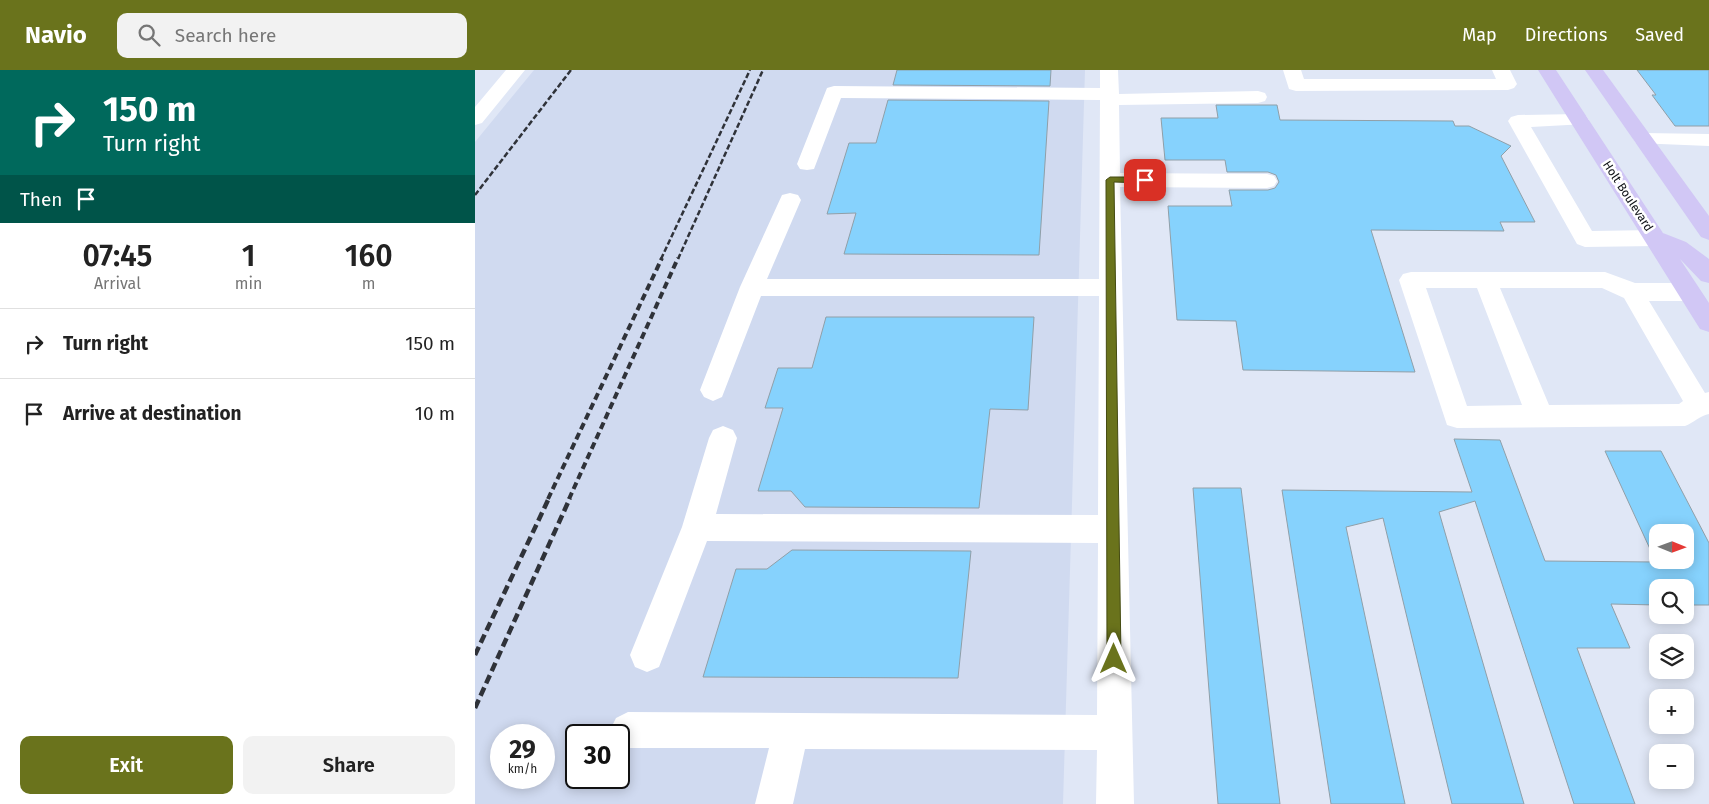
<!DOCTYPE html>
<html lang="en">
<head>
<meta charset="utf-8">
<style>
  body { margin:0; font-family:"Fira Sans",sans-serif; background:#f2f2f2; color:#222; height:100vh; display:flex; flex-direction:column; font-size:19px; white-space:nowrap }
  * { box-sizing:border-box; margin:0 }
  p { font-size:16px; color:#767676 }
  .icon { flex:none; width:28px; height:28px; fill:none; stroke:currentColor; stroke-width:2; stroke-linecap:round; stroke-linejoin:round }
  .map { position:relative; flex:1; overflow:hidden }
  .details { display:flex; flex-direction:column; background:#fff; width:475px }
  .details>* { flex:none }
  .hud { background:#00695c; color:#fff; overflow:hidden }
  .needle { width:32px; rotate:91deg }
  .fabs { position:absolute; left:1174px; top:454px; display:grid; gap:10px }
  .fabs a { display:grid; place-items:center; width:45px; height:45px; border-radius:10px; background:#fff; box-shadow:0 2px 12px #0003; font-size:25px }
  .speed { position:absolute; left:15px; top:654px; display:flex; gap:10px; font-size:25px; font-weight:700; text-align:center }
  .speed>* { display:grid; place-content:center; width:65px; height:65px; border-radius:50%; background:#fff; box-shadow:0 2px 12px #0003; line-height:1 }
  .speed small { font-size:12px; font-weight:400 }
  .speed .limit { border:2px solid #111; border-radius:8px; background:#fff; color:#111 }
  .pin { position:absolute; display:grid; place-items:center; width:42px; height:42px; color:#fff; margin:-21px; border-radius:10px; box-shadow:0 2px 8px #0006 }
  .me { position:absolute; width:55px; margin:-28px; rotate:0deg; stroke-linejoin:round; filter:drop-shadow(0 0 4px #0008) }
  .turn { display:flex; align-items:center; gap:18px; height:105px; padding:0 20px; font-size:22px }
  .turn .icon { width:65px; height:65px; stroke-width:2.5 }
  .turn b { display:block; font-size:35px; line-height:42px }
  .then { display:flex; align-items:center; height:48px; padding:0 20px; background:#0003; gap:10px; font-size:19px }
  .eta { display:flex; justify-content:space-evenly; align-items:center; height:85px; text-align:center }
  .eta b { font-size:30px; font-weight:600; line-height:35px }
  .cta { display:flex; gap:10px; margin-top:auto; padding:10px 20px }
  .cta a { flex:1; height:58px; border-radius:10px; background:#6a731c; color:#fff; font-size:20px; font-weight:600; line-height:58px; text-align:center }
  .cta a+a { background:#f2f2f2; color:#222 }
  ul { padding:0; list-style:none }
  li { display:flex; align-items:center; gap:15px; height:70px; padding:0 20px; border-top:1px solid #e0e0e0 }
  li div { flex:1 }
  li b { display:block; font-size:19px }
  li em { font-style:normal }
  header { display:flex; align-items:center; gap:30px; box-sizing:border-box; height:70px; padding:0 25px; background:#6a731c; color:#fff }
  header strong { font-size:24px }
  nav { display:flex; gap:28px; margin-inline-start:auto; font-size:18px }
  .search { width:350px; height:45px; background:#f2f2f2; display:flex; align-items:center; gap:12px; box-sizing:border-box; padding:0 18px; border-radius:10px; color:#767676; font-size:19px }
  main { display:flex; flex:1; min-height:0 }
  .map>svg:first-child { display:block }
  .built { fill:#d0daf0; fill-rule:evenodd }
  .building { fill:#86d2fd; stroke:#909fa8; fill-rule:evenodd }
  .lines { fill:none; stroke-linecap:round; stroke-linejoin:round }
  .minor { fill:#fff; fill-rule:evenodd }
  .major { fill:#d1c7f5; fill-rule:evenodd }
  .rail-far2 { stroke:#2f3239; stroke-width:2.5; stroke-dasharray:5.5 2.5; stroke-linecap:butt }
  .rail-far1 { stroke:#2f3239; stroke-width:4; stroke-dasharray:7 4; stroke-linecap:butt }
  .rail { stroke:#2f3239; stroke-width:4.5; stroke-dasharray:9 4.5; stroke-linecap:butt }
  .route { fill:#6a731c; stroke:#454b12 }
  .labels { text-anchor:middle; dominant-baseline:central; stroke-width:5; stroke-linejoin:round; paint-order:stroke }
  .far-street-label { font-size:12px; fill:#0e1116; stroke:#fff }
</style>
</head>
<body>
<header>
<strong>Navio</strong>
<div class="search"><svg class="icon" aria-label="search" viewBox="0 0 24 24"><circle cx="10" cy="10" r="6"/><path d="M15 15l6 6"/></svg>Search here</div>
<nav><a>Map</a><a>Directions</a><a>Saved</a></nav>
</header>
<main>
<section class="details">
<div class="hud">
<div class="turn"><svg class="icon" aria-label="right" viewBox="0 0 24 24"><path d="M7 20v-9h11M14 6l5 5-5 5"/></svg><div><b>150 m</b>Turn right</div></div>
<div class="then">Then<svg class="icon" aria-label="arrive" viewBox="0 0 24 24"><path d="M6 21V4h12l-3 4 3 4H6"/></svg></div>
</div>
<div class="eta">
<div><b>07:45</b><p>Arrival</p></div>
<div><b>1</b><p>min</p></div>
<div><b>160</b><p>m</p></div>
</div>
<ul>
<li><svg class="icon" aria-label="right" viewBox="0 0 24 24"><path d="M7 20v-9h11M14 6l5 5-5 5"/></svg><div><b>Turn right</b></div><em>150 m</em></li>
<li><svg class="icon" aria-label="arrive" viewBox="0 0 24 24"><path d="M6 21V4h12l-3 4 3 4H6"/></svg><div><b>Arrive at destination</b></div><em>10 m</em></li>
</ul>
<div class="cta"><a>Exit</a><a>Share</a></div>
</section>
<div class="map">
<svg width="1234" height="734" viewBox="0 0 1234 734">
  <rect width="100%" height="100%" fill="#e0e7f6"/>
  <path class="built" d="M59,0h551l-22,734h-588v-662zM26,665h43v43h-43zM101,665h43v43h-43z"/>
  <path class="building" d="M422,0h154l-1,16 -157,-1z
    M1162,0h72v56h-34l-23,-31h4z
    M413,30l161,1 -10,154 -195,-1 12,-41 -29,1 22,-71h27z
    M741,35h61l3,15 173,1 2,5h14l42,20 -10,10 34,66h-35l4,9 -133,-1 44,142 -172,-2 -7,-49 -59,-1 -9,-114h64l-3,-16h39l7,-2 4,-6 -3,-7 -8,-3h-41l-2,-12h-60l-4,-42h57z
    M351,247h208l-6,93 -38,-1 -11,99 -174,-1 -14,-16h-33l25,-83h-18l13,-40h34z
    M979,369l46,1 45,121 111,1 -51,-111h56l48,92v62h-24v-17h-28v17l-46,-1 19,44h-53l58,156h-61l-99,-303 -36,11 85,292h-72l-69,-286 -37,9 59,277h-74l-49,-314 190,2zM1182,462h28v28h-28z
    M718,418h48l39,316h-62z
    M317,480l179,1 -13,127 -255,-1 33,-108h31z"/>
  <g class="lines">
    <path class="minor" d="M31,0h19l-43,53 -7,2v-18z
      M625,0h18l1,24 139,-3 7,2 2,4 -2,4 -7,2 -139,2 1,68 147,1 7,2 3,5 -3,5 -7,2 -147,-1 14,617h-38l1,-54 -292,-1 -12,55h-38l14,-56h-141l-9,-4v-9h-6l-3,-5 6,-12 12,-6 469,3 1,-172 -391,-2 -48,126 -12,5 -12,-5 -5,-12 52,-128 27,-89 4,-8 10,-4 10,4 4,8 -21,76 382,1 1,-219h-338l-39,101 -9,4 -9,-4 -4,-7 40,-103 42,-92 8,-2 8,2 3,5 -34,79h332l1,-179 -259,-2 -27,71 -7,1 -7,-1 -3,-5 30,-76 7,-2 266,2z
      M808,0h18l3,9h192l-4,-9h18l7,14 -3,4 -6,2 -212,1 -7,-2z
      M1104,44l7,2 3,4 -3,4 -55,3 61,104 63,-1 8,3 3,5 -3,5 -8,3 -70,1 -8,-3 -69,-123 3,-4 7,-2z
      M1168,63l66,1v12l-73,-3 -3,-4 3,-4z
      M936,202h194l30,11h54l8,3 4,6 -4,6 -8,3h-40l56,92 4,-1v22c-8,1 -16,9 -24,12l-228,2 -10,-3 -48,-145 4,-6zM951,218h51l45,117 -55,1zM1025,218h102l22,10 59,103 -4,3 -130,1z"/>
    <path class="major" d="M1063,0h18l107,163 23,9 23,17v24l-8,-2 -21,-22 29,44v29l-9,-3z
      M1110,0h18l106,146v24l-8,-3z"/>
    <path class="rail-far2" d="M0,125l96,-125
      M186,189l89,-189
      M203,189l85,-189"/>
    <path class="rail-far1" d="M73,429l114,-241
      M94,429l109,-241"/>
    <path class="rail" d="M0,585l74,-157
      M0,638l95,-210"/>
  </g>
  <path class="route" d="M635,107h35l4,3 -4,3 -31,-1 7,477 -2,5 -5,2 -5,-2 -2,-5 -1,-479z"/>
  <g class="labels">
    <g class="far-street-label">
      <text transform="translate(1153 126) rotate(57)">Holt Boulevard</text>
    </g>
  </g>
</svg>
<div class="fabs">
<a><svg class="needle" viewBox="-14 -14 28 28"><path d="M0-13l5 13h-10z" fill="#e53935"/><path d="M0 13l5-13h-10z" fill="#767676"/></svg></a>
<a><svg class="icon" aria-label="search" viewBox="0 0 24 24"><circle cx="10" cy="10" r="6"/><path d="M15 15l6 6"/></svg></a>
<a><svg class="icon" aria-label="layers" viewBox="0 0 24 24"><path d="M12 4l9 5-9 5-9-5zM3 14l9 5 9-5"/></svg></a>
<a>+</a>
<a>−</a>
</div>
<div class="speed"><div>29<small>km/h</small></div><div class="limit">30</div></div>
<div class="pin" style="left:670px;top:110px;background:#d93025"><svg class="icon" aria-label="arrive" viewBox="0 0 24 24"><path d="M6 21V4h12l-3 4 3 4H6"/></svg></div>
<svg class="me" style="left:639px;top:589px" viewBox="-20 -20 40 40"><path d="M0-17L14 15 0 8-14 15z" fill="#6a731c" stroke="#fff" stroke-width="4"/></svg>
</div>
</main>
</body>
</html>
